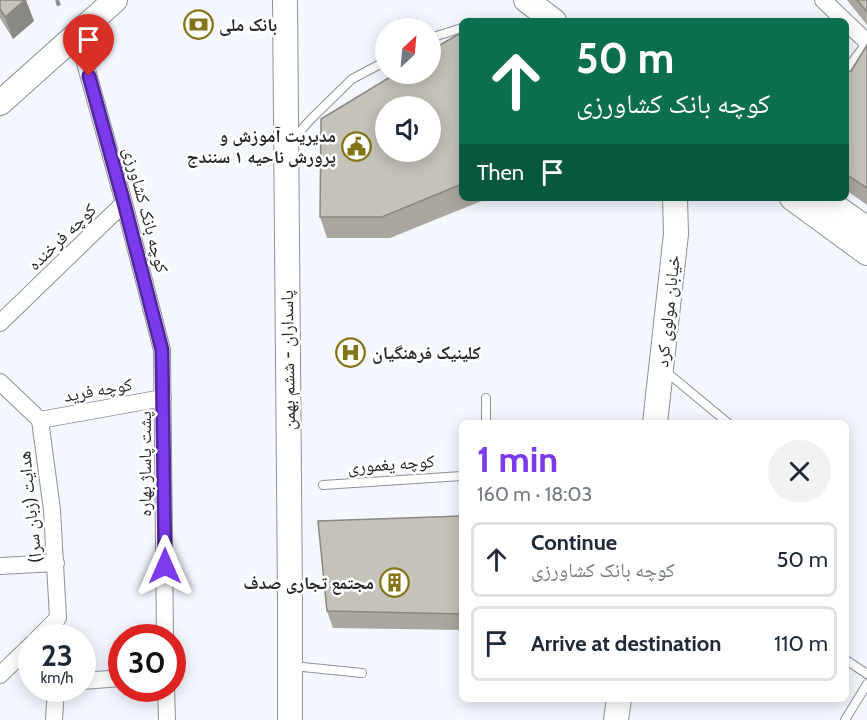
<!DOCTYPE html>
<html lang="en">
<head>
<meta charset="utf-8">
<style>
  body { margin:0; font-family:Cabin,"Noto Naskh Arabic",sans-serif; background:#f2f2f3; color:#1f2937; height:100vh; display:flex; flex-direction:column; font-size:22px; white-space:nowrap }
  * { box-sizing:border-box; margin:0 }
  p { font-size:20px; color:#747a83 }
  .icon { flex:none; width:33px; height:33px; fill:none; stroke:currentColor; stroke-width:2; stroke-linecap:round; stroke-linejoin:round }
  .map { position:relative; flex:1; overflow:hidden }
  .drawer { position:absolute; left:459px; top:420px; width:390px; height:282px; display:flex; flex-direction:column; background:#fff; border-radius:9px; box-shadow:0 3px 15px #0003 }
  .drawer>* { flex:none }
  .hud { position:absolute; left:459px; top:18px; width:390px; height:183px; border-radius:9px; box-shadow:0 3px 15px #0003; background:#0b6e4f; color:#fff; overflow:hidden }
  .needle { width:39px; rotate:26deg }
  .controls { position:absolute; left:375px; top:18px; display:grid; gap:12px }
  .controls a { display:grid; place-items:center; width:66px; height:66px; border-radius:50%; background:#fff; box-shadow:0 3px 15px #0003; font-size:30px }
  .speed { position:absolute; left:18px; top:624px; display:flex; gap:12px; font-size:30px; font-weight:700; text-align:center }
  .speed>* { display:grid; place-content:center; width:78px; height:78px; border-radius:50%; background:#fff; box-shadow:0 3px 15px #0003; line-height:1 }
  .speed small { font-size:15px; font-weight:400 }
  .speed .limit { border:9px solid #d22; background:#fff; color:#111 }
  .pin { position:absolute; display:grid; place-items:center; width:51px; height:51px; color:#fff; margin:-62px -26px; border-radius:50% 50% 50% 0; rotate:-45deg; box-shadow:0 0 6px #0007 }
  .pin .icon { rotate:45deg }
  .me { position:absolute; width:66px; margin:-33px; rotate:0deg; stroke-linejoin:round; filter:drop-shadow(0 0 4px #0008) }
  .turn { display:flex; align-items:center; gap:21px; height:126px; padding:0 18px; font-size:27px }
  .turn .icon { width:78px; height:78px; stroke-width:2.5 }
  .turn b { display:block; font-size:42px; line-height:51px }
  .then { display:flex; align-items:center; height:57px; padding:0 18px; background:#0003; gap:12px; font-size:22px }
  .round { display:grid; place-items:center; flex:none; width:63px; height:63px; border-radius:32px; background:#f2f2f3 }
  .summary { display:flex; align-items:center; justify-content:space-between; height:102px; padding:0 18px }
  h1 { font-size:36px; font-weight:700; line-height:45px; color:#7c3aed }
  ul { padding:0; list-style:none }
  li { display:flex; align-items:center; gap:18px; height:75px; margin:0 12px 9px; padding:0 6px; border:3px solid #e0e1e3; border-radius:9px }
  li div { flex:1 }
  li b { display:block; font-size:22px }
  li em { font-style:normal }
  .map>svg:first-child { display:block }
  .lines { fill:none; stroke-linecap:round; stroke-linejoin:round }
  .lane-casing { stroke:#8e9199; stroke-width:10 }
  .street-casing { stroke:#8e9199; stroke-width:18 }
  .secondary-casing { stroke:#8e9199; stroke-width:26 }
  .path { stroke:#8c8e93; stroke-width:4; stroke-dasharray:6 3; stroke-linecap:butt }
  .lane { stroke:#fff; stroke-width:8 }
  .street { stroke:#fff; stroke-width:16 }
  .secondary { stroke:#fff; stroke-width:24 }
  .wall { fill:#a9a79f }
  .shaded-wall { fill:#898882 }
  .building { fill:#c4c2b9; stroke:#898882; stroke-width:1.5; fill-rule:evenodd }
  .route-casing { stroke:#51269a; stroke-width:15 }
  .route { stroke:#7c3aed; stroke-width:10 }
  .labels { text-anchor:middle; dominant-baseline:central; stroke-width:5; stroke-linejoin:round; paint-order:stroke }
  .poi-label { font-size:18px; font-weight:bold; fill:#27282b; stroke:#fff; text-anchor:start }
  .street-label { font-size:18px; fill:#27282b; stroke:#fff }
</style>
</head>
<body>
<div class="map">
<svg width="867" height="720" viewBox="0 0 867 720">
  <rect width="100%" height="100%" fill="#f4f7fe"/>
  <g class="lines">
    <defs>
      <path id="lane" d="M430,38l32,-10
        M291,142l19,-22 42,-41 34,-18
        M664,370l64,53
        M486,398v25
        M323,485l139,-9
        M846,660l21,14
        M293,666l69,7
        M845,720l22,-36"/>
      <path id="street" d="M823,0l22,21
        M846,22l21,20
        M77,34l47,169 38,147 3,288
        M846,77l21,-28
        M0,323l124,-120
        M0,382l40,38 12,90 6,108 -20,20
        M40,420l123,-22
        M0,566l56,-3
        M0,675l32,-31
        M82,681l40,-3
        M166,688l1,32
        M54,720l2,-32"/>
      <path id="secondary" d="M285,0l5,599v121
        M526,0l28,21
        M0,103l115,-103
        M792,198l75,55
        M823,198l44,31
        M655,423l21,-189 -1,-36
        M616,720l3,-21"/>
    </defs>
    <use href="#lane" class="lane-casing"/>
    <use href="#street" class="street-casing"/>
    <use href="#secondary" class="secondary-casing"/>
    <path class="path" d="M57,0l2,6"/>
    <use href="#lane" class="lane"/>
    <use href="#street" class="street"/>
    <use href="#secondary" class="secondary"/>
  </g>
  <path class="wall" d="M0,0l34,21 -21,18 -13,-21z
    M847,0h20v25z
    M462,32v166h27l-99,40h-63l-7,-21z
    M867,45v160l-21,-15v-116l5,-3z
    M462,516v114l-129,-2 -6,-17z"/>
  <path class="shaded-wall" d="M25,0h1l8,21 -21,18 -8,-22z"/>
  <path class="building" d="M0,0h25l-20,17 -5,-8z
    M857,0h10v12z
    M462,32v152l-80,33h-62l1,-98 74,-45h35v-23zM386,106h44v46h-44z
    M867,45v143l-21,-14v-100l2,-3h3z
    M462,516v98l-135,-3 -9,-90z"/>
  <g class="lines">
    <defs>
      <path id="route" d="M89,76l35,127 38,147 3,216"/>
    </defs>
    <use href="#route" class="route-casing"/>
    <use href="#route" class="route"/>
  </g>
  <defs>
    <symbol id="bank-ring" viewBox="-11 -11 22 22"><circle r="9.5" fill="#fff" stroke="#857417" stroke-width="1.5"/><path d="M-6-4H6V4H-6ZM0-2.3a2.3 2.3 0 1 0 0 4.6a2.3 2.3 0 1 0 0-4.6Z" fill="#857417"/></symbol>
    <symbol id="civic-ring" viewBox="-11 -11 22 22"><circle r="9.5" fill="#fff" stroke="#857417" stroke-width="1.5"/><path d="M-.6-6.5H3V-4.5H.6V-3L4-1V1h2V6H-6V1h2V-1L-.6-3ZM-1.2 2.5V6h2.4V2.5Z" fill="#857417"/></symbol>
    <symbol id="hospital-ring" viewBox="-11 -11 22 22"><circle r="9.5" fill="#fff" stroke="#857417" stroke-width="1.5"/><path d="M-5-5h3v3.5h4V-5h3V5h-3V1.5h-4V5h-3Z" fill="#857417"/></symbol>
    <symbol id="building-ring" viewBox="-11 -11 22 22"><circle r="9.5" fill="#fff" stroke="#857417" stroke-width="1.5"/><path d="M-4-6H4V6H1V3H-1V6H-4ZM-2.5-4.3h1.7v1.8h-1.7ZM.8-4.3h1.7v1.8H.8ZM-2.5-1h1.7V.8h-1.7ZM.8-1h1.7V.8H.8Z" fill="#857417"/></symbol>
  </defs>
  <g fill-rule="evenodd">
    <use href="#bank-ring" x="182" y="8" width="33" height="33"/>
    <use href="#civic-ring" x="340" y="130" width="33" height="33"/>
    <use href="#hospital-ring" x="334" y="336" width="33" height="33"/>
    <use href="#building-ring" x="378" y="566" width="33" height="33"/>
  </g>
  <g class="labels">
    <g class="poi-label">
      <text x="219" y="25">بانک ملی</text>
      <text x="336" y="136" text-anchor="end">مدیریت آموزش و<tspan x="336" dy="21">پرورش ناحیه ۱ سنندج</tspan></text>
      <text x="372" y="353">کلینیک فرهنگیان</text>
      <text x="374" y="583" text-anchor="end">مجتمع تجاری صدف</text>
    </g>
    <g class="street-label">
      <text transform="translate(146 210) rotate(75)">کوچه بانک کشاورزی</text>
      <text transform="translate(62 237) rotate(-44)">کوچه فرخنده</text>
      <text transform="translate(668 311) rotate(-84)">خیابان مولوی کرد</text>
      <text transform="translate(288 360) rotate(-91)">پاسداران - ششم بهمن</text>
      <text transform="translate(98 390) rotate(-10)">کوچه فرید</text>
      <text transform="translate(145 464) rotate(-90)">پشت پاساژ بهاره</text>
      <text transform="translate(391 464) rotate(-4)">کوچه یغموری</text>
      <text transform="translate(30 507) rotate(-96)">هدایت (زبان سرا)</text>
    </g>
  </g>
</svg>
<div class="controls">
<a><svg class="needle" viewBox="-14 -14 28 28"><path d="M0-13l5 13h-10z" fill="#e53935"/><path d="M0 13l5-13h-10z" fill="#747a83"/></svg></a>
<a><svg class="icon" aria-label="sound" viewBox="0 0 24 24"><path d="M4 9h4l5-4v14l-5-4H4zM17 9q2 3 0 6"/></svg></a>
</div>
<div class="speed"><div>23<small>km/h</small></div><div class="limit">30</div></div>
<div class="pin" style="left:89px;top:76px;background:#d93025"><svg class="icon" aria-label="arrive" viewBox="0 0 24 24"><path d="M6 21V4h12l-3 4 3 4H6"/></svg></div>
<svg class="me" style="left:165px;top:566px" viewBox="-20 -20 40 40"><path d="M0-17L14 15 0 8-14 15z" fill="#7c3aed" stroke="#fff" stroke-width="4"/></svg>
<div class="hud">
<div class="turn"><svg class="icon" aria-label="ahead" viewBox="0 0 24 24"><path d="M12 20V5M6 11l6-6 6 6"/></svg><div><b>50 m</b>کوچه بانک کشاورزی</div></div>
<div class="then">Then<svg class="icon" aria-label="arrive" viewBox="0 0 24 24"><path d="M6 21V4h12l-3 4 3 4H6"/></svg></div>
</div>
<section class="drawer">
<div class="summary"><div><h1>1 min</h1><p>160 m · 18:03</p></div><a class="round"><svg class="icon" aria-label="close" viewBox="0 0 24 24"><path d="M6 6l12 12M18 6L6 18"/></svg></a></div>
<ul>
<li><svg class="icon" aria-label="ahead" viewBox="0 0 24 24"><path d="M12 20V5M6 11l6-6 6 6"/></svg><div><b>Continue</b><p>کوچه بانک کشاورزی</p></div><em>50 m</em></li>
<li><svg class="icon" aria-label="arrive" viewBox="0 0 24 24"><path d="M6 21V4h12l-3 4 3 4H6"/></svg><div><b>Arrive at destination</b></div><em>110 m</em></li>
</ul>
</section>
</div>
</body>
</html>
